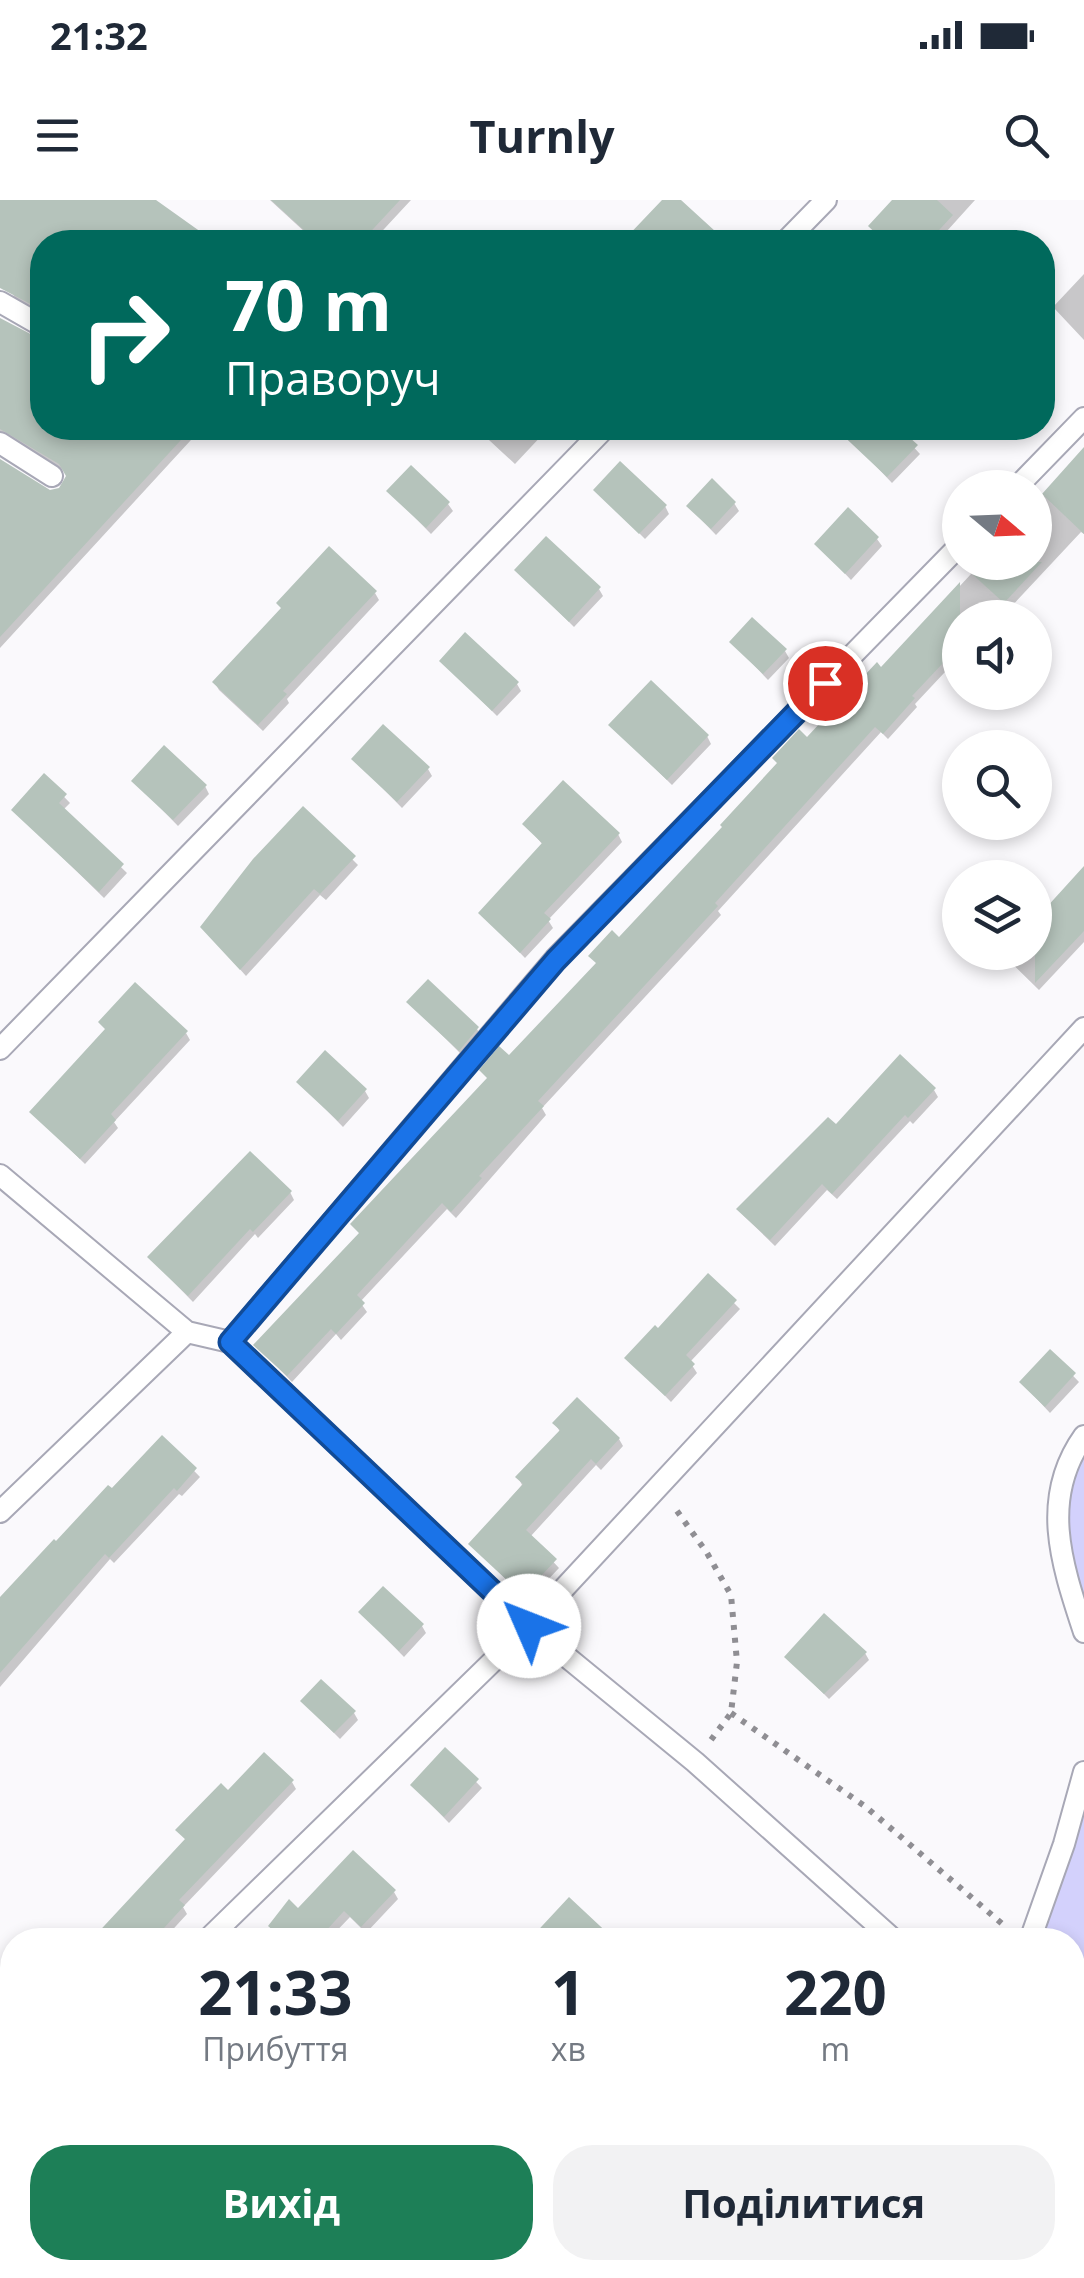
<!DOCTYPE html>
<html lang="uk">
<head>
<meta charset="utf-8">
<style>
  body { margin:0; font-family:"Open Sans",sans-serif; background:#f2f2f3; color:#1f2937; height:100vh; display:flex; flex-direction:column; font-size:38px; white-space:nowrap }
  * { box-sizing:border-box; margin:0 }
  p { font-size:32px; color:#747a83 }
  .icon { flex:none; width:55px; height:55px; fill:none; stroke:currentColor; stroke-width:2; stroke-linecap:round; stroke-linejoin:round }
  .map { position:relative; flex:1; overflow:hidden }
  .panel { position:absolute; left:0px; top:1728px; width:1085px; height:352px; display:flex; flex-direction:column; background:#fff; border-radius:40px 40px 0 0; box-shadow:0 5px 15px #0003 }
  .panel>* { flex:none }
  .hud { position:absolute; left:30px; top:30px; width:1025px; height:210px; border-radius:40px; box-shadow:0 5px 15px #0003; background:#00695c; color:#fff; overflow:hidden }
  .needle { width:65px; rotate:109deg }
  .buttons { position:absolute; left:942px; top:270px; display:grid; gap:20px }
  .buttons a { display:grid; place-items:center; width:110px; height:110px; border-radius:50%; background:#fff; box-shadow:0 5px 15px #0003; font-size:50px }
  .pin { position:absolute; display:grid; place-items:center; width:85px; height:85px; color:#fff; margin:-42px; border:5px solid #fff; border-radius:50%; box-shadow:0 2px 10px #0007 }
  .me { position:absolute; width:110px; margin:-55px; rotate:314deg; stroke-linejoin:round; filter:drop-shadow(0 0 8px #0008) }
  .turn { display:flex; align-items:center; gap:35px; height:210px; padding:0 30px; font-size:45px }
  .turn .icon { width:130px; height:130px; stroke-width:2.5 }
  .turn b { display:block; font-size:70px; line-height:85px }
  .eta { display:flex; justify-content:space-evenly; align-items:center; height:170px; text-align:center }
  .eta b { font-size:60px; font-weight:700; line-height:70px }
  .action { display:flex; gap:20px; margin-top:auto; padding:20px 30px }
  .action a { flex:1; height:115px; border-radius:40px; background:#1d7f57; color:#fff; font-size:40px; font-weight:700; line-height:115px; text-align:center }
  .action a+a { background:#f2f2f3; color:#1f2937 }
  .status { display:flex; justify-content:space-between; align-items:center; height:70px; padding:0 50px; background:#fff; direction:ltr }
  .status svg { height:28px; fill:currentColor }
  header { display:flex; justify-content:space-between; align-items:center; height:130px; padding:0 30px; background:#fff; font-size:45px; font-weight:700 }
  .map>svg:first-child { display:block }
  .green { fill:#d3d1fc }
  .shadow { fill:#0003 }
  .building { fill:#b5c3bb }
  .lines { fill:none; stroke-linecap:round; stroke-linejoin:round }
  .service-casing { stroke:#a8a8b6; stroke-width:24 }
  .path { stroke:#8f8e93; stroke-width:6; stroke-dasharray:5 8; stroke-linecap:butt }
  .service { stroke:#fff; stroke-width:20 }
  .route-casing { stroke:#114b97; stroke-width:25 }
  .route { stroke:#1a73e8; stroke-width:18 }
</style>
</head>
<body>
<div class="status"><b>21:32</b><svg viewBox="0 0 49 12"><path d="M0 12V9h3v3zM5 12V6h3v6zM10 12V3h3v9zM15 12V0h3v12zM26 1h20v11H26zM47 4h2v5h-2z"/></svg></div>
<header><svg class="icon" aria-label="menu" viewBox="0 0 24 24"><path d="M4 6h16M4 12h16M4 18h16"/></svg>Turnly<svg class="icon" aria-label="search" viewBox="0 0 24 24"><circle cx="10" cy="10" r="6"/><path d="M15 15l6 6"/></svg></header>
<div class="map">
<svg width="1084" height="2078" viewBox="0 0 1084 2078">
  <rect width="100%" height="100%" fill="#faf9fc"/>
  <path class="green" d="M1084,1236v196l-24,-84 14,-98z
    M1084,1572v506h-173l8,-10h153v-328h-42z"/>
  <path class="shadow" d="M62,0h90l59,42h-169v72l-27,-16 -4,-7z
    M270,0h141l-39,42h-73l8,-8z
    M895,0h80l-38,42h-53l-13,-16z
    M1084,74v66l-31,-33z
    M0,121l42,21v86h160l-202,220v-186l45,28 13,1 7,-5 2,-14 -62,-36 -5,2z
    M476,228h67l2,4 -30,32z
    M865,228h31l24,26 -28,29 -40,-42z
    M1069,267l15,15v52l-3,-2 -72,77 -3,-3 -10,12h-36v38l-45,48 2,3 -29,32 -7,-7 -163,179 3,4 -179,193 4,7 -90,103 -9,-9 -87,93 7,10 -26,28 -5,-6 -44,48 -35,-36 104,-111 -8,-10 136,-145 -7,-10 27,-11 89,-94 -7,-9 29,-15 187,-200 75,-71 89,-96 -7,-10 71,-2v-57z
    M596,290l69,16 4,8 -24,25z
    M389,291l59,13 5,7 -22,23z
    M734,303l5,8 -23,24 -27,-28z
    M877,339l5,7 -31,34 -34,-36z
    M517,370l82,19 4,7 -29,31z
    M375,393l4,7 -92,99 2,4 -26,28 -44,-41 -4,-7z
    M732,442l53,9 4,7 -21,22z
    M442,461l75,23 4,7 -24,25z
    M611,525l96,11 4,8 -39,41z
    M354,559l74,10 4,7 -30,32z
    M44,576l26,27 -7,7 64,63 -23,25 -90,-88z
    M134,581l71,5 4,8 -31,32z
    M303,610l55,55 -32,35 -6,-5 -74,81 -44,-49z
    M525,624l93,10 4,8 -74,78 5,8 -28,30 -44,-45 62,-68z
    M1084,670v72l-45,48 -39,-38h35v-28z
    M409,802l68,27 4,7 -17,21z
    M186,833l4,7 -76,82 4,6 -33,36 -53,-52z
    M299,882l66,9 4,7 -26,29z
    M934,890l4,7 -25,27 -3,-3 -73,78 -10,-9 -52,56 -31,-30 -5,-7 97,-82z
    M290,992l4,8 -36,38 -3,-4 -62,68 -43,-44z
    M708,1077l32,32 -50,53 7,11 -26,29 -43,-44 30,-26z
    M1050,1152l29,30 -29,31 -28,-30z
    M555,1224l64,15 4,7 -22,24 -5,-5 -66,72 29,31 -31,33 -57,-57 51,-59 -4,-8 43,-44z
    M162,1238l38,39 -18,19 -3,-2 -65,69 -4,-4 -110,128v-86z
    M361,1413l61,13 4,7 -22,24z
    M865,1453l4,7 -40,39 -42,-42z
    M303,1502l51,11 4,7 -18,19z
    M445,1550l37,38 -33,35 -36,-37z
    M292,1582l4,7 -113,118 4,7 -22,24 -7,-7 -8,9h-56l93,-99 -9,-10 51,-37z
    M394,1692l4,7 -32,34 -16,-16 -22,23h-46l-11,-14z
    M12,1808v16l-6,-10z
    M0,1880l10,13 -10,10z
    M12,1979v21l-8,-11z
    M36,2068h57l-9,10h-58z"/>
  <path class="building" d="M0,0h156l59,42h-173v68l-42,-22z
    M271,0h129l-39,42h-44z
    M662,0h19l46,42h-105z
    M892,0h45l16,15 -25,27h-43l-17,-16z
    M0,118l42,22v88h150l-192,209v-178l50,31 9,-2 7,-12 -7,-12 -59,-35z
    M835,228h64l19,17 -31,32z
    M1084,247v87l-42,-40z
    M620,261l47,44 -28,29 -46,-44z
    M411,265l39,37 -24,26 -40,-37z
    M712,278l24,24 -25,27 -25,-23z
    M848,307l31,30 -34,37 -31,-30z
    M546,336l55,51 -32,35 -55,-52z
    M329,346l48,45 -94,100 4,3 -29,31 -46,-43 69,-74 -5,-5z
    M1042,362l-38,41 -43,-39 1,-2z
    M960,382v63l-48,51 3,2 -32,36 -8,-7 -160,176 3,3 -180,195 6,5 -65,70 3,2 -31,34 -9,-9 -85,92 8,8 -29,31 -5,-5 -44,47 -34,-31 106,-112 -9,-9 137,-146 -8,-8 20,-24 10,9 87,-92 -8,-7 24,-26 7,7 103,-110 -2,-2 57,-62 -5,-5 27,-29 8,8 70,-75 4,5z
    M752,417l35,32 -24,25 -34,-32z
    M465,432l54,50 -27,29 -53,-50z
    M651,480l58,55 -42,45 -59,-55z
    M383,524l47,43 -33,35 -46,-43z
    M164,545l43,40 -34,35 -42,-39z
    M44,573l23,21 -8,9 65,61 -25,28 -88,-82z
    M563,580l57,53 -76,80 7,6 -31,34 -42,-40 64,-70 -20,-19z
    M303,606l53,50 -36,38 -6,-5 -74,81 -40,-43 53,-68z
    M1084,666v65l-49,52v-63z
    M428,779l51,48 -20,24 -53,-49z
    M135,782l53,49 -77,83 5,6 -36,39 -51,-47 76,-83 -7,-7z
    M325,850l42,39 -29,32 -42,-39z
    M900,854l36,34 -28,30 -3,-3 -73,79 -10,-10 -52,56 -34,-31 92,-92 8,7z
    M250,951l42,40 -39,41 -3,-3 -62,67 -41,-39z
    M708,1073l29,27 -51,55 9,9 -30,32 -41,-38 31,-33 3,3z
    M1050,1149l26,24 -31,34 -26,-25z
    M577,1197l43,41 -24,26 -5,-5 -65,71 31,29 -34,36 -55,-51 55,-60 -8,-7 45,-47 -8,-7z
    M162,1235l35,33 -20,23 -3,-3 -65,70 -4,-4 -105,119v-76l54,-58 2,2 52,-56 4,3z
    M383,1386l41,38 -25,27 -41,-39z
    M824,1413l43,39 -43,42 -40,-37z
    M321,1479l35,32 -22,22 -34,-32z
    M445,1547l34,32 -35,38 -34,-32z
    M264,1552l30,28 -115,120 6,5 -32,35h-62l94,-101 -10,-9 46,-47 7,7z
    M353,1650l43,40 -35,37 -17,-16 -20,22 7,7h-63l7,-8 -7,-6 21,-27 9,9z
    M569,1697l46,43h-86z"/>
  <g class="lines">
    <defs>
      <path id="service" d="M785,42l41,-42
        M0,102l42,24
        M0,243l52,33
        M1016,288l68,-70
        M0,849l605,-621
        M0,975l187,157 43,10 299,284 166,136 199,178
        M230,1142l325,-383 405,-414
        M1084,1236c-45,63 -22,129 0,196
        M0,1312l187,-180
        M207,1740l322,-314 555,-598
        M1030,1740l34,-96 20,-72
        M0,1943l12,-12
        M853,2078l8,-10"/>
    </defs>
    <use href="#service" class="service-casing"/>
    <path class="path" d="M677,1311l30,42 24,42 6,67 -6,51 -20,27
      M731,1513l135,94 140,120"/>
    <use href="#service" class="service"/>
  </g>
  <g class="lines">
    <defs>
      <path id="route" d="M529,1426l-299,-284 326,-382 269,-277"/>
    </defs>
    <use href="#route" class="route-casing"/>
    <use href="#route" class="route"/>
  </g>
</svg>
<div class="buttons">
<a><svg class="needle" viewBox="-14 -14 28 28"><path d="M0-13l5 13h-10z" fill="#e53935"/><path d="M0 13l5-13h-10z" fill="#747a83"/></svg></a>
<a><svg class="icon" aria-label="sound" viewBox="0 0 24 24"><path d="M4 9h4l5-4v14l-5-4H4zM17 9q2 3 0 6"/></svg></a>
<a><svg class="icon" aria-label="search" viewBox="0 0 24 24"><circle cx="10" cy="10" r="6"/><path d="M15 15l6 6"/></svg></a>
<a><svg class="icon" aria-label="layers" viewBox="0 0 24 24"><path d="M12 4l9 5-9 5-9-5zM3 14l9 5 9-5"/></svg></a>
</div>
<div class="pin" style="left:825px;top:483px;background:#d93025"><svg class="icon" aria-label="arrive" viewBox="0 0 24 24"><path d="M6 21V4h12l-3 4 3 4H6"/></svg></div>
<svg class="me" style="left:529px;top:1426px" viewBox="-20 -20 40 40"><circle r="19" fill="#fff"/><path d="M0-13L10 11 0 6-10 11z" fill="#1a73e8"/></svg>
<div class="hud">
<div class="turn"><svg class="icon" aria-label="right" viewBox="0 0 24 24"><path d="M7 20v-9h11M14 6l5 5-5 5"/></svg><div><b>70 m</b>Праворуч</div></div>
</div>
<section class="panel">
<div class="eta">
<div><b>21:33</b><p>Прибуття</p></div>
<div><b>1</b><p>хв</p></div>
<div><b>220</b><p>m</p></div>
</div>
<div class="action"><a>Вихід</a><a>Поділитися</a></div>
</section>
</div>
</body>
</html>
